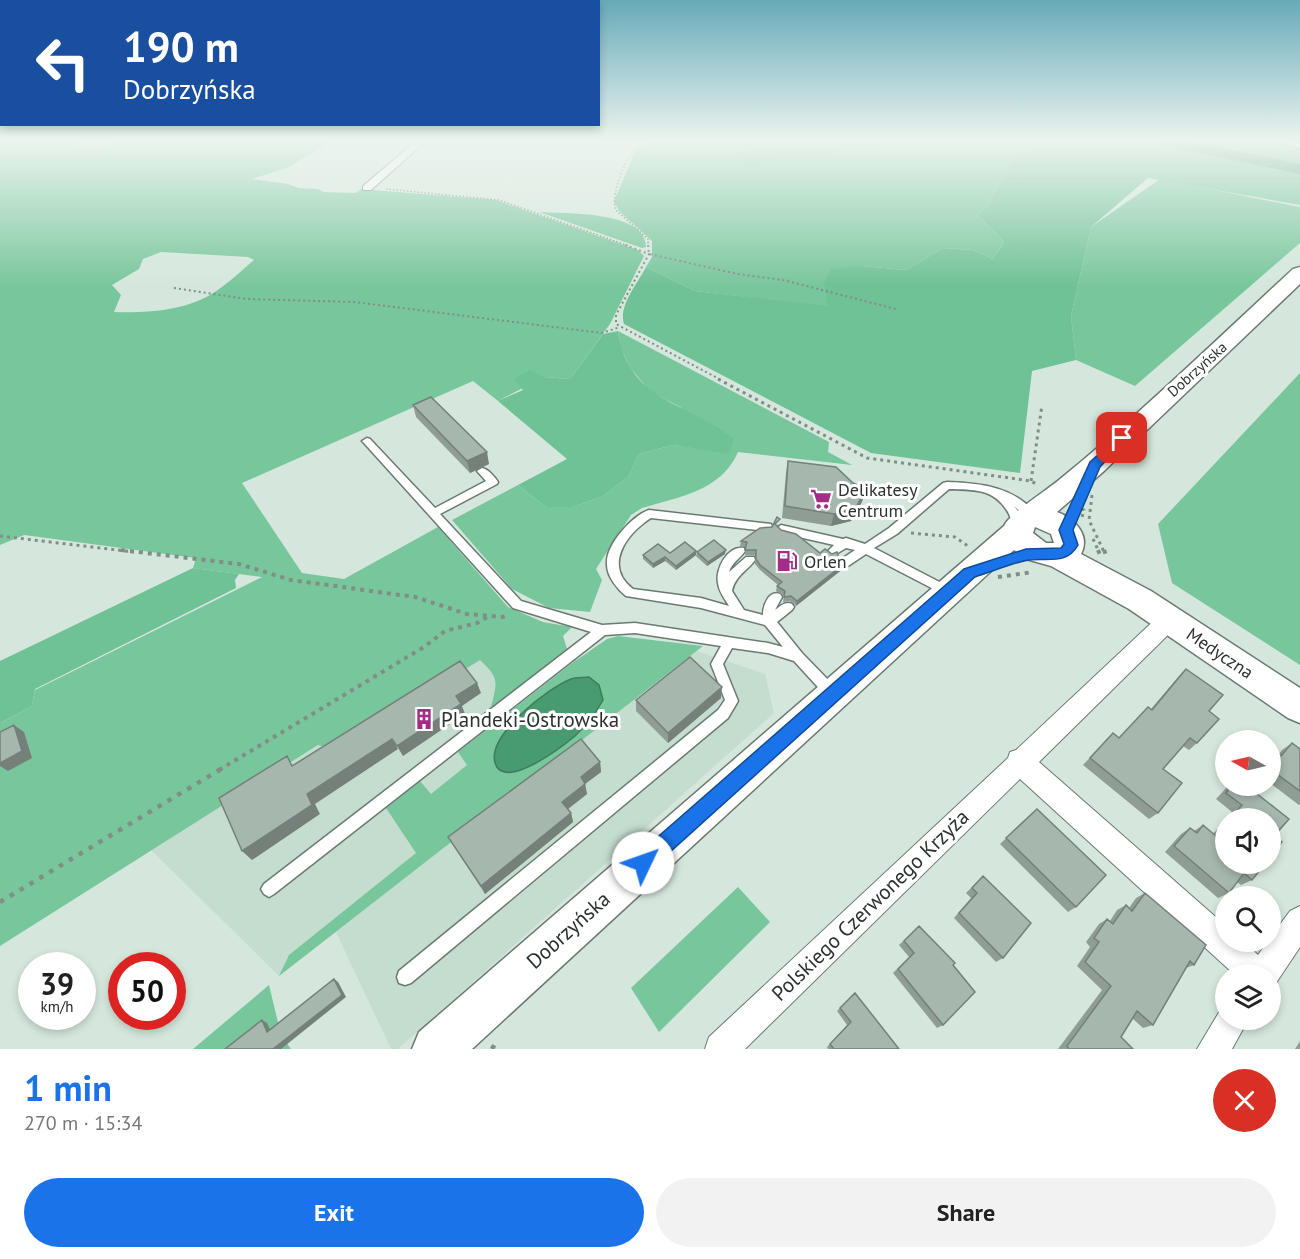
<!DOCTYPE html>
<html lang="en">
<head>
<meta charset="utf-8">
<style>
  body { margin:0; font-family:"PT Sans",sans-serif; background:#f2f2f2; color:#222; height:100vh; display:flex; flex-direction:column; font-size:22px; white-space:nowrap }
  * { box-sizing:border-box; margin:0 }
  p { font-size:20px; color:#767676 }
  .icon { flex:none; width:33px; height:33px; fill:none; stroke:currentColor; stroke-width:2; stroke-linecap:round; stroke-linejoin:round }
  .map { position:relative; height:1049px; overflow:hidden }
  .side { display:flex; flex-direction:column; background:#fff; flex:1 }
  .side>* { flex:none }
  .hud { position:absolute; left:0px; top:0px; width:600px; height:126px; box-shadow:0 3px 9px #0003; background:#1a4fa0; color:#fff; overflow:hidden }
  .needle { width:39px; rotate:278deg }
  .tools { position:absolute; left:1215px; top:730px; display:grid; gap:12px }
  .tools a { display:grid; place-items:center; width:66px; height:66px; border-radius:50%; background:#fff; box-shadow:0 3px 9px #0003; font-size:30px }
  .speed { position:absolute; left:18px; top:952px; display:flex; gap:12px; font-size:30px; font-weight:700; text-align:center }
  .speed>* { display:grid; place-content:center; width:78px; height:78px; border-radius:50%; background:#fff; box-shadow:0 3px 9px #0003; line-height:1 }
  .speed small { font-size:15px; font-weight:400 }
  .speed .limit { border:9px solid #d22; background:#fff; color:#111 }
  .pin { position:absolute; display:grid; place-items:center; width:51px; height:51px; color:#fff; margin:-26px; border-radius:12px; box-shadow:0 3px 9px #0006 }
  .me { position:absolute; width:66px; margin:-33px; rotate:48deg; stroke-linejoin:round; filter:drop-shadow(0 0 4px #0008) }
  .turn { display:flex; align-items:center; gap:21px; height:126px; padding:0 24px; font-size:27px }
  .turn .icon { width:78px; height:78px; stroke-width:2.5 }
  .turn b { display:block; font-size:42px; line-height:51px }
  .round { display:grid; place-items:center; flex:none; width:63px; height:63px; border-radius:32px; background:#f2f2f2 }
  .head { display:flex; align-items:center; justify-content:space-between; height:102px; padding:0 24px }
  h1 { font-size:36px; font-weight:800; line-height:45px; color:#1a73e8 }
  .action { display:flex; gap:12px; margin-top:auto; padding:12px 24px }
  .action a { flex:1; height:69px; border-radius:36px; background:#1a73e8; color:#fff; font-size:24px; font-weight:800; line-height:69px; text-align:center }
  .action a+a { background:#f2f2f2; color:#222 }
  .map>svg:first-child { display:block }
  .built { fill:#c4ddce }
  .green { fill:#78c69c; fill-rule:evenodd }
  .forest { fill:#6fc196 }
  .water { fill:#489a71; stroke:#3f7b5d; stroke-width:1.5 }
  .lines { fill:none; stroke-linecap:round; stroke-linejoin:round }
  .river { fill:#489a71; fill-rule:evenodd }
  .lane-casing { stroke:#6a7a71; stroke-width:3 }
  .street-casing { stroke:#6a7a71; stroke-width:2 }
  .secondary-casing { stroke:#6a7a71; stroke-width:3 }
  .path-far4 { stroke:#818e86; stroke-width:1.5; stroke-dasharray:1.5 2; stroke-linecap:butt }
  .path-far3 { stroke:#818e86; stroke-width:2; stroke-dasharray:2 3; stroke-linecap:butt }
  .path-far2 { stroke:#818e86; stroke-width:3; stroke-dasharray:3 4; stroke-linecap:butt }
  .path-far1 { stroke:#818e86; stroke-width:4; stroke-dasharray:4 5; stroke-linecap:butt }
  .path { stroke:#818e86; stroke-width:4.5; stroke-dasharray:4.5 7; stroke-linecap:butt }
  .lane { fill:#fff; fill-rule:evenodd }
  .street { fill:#fff; fill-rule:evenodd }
  .secondary { fill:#fff; fill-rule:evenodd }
  .wall { fill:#8f9d95 }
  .shaded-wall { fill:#748079 }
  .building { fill:#a6b7ad; stroke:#748079; stroke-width:1.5 }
  .route { fill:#1a73e8; stroke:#114b97; stroke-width:1.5 }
  .labels { text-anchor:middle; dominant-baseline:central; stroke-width:6; stroke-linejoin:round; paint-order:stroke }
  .far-street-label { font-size:15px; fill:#2b322e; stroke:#fff }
  .poi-label { font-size:18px; fill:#2b322e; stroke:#fff; text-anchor:start }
  .street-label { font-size:18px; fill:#2b322e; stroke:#fff }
  .near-poi-label { font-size:21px; fill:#2b322e; stroke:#fff; text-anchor:start }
  .near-street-label { font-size:21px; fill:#2b322e; stroke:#fff }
</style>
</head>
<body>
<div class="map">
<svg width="1300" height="1049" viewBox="0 0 1300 1049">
  <rect width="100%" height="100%" fill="#d5e7dc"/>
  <path class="built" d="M512,624l56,7 -6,5 5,13 11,10 34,-15 77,13 8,-6 68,23 9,39 -376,336h-7l-55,-117 -57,44 -128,-126z"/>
  <path class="green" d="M0,141h84l-8,4c14,1 28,2 40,-4l172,2 44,-2 -43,26 -37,12 36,5 11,4 19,1 6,3 32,1 5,-4 135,11 142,50 6,6 -34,68 -40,55 -26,-2 -46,24 -25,-20 -231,102 60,90 42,6 94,-52 70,80 35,15 29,5 -9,9 4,13 -76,59c6,-27 9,-29 -11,-48l-146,90 -16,-5 -318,201v-223l32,-17 3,-16 227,-113 -69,-9 3,-10 -172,-23 -24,10zM161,252l87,5 6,3c-14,12 -29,26 -44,35 -28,16 -64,18 -96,17l7,-17 -9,-10 27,-16 4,-10z
    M651,141h131l-46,12 137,-5 23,-7h139l5,4 -27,15 -25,45 -11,10 27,27 -11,17 -20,-9 -30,-2 -37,22 -44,-4 -33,41 -134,-16 -49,-24 6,-10v-16l-33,-30 -5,-10 23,-54z
    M1160,179l140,28v36l-165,143 -59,-26 -5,-44 20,-89z
    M539,212c26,2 107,-2 107,35l-4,1z
    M618,331l211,111 -1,10 24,13 -114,-13c-17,39 -59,45 -96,56l-11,7 -35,54 6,11 -12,32 -41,-4 -37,-19 -60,-69 66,-35 28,22h27l30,-11 25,-19 11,-23 34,-9 56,8 -49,-46 -29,-15 -21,-24 -9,-20z
    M1300,373v292l-128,-82 -14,-59z
    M618,636l85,10 -424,330 10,-21 127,-102 -30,-45 34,-27 11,13 36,-29 -9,-13 113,-88 36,-25z
    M738,887l32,35 -111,110 -28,-44z
    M269,985l12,50 10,14h-98z"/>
  <path class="forest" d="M782,141h114l-23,7 -131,15 -6,-10z
    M1035,141h265v64l-152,-27 -57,49 -20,89 5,44 -44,11 -12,102 -149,-20 -247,-129c-6,-18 14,-41 22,-57l49,24 133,15 -4,-24 7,-13 31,-3 44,4 37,-22 30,2 20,9 11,-17 -27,-27 11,-10 25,-45 27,-15z
    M618,331c10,71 68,70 116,108l-5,15 -56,-9 -34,9 -11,23 -25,19 -30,11h-27l-28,-22 49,-26 -69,-58 25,-11 -9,-11 16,-9 14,7 26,2 33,-45z
    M193,568l46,6 -4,6 1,8 -201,101 -3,17 -32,17v-62z"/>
  <path class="water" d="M589,677l10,8 4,15c-7,13 -16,25 -28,36 -12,10 -71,56 -80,27 -8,-28 53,-75 76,-84 5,-2 12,-1 18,-2z"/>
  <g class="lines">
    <path class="river" d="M1158,141h30l112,23v10l-134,-28z"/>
    <defs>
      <path id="lane" d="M1278,141h7l15,3v4z
        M367,438l3,1 65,69 51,-27 -9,-10 5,-3c6,1 13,9 16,14l-1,2 -57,30 81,87 81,24 33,-2 133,20 15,4 -18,-22 -64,-17 -75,-12c-9,-7 -19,-20 -19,-31 -2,-20 25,-49 42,-55l122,14 1,3 -1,3 -4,1 -116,-13c-25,16 -48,48 -18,71l68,9 28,8c-4,-7 -10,-14 -11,-23 -3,-14 10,-38 26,-35l1,3c-5,8 -13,11 -16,21l17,-15h8l1,3c-8,11 -20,16 -23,31l12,19 19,5c0,-10 6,-25 17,-21l2,3 -7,13c6,-4 10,-9 17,-6l2,3 -2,3 -15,12 25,31 34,35 1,4 -1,4 -5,2 -5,-2 -32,-35 -26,-8 -36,-5 -9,16 15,37 -10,17 -317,265 -6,2 -6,-2 -2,-6 2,-6 319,-261 7,-10 -14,-36 10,-18 -86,-13 -30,2 -331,259 -5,3 -5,-3 -3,-5 3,-5 327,-252 -78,-24 -149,-165 -2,-2z
        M947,482c34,1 70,5 91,35l-1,3h-8l-15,-14 4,5 5,14 -1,3h-8c-2,-5 -3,-10 -5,-14 -14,-26 -34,-24 -60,-25l-52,45 -23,14 77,40 2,3 -2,3 -4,2 -81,-42 -18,12h-8l-2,-3 2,-3 15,-10 -9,-2 -15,9 -4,-1 -1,-3 8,-8 -53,-12 -5,-4 5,-4 62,14 3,-1 19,6 24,-16 54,-45z"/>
      <path id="street" d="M416,141h10l-55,49h-8v-4z
        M1169,611l8,3 3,6 -3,6 -138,136 187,164v16h18l14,13 9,-13h3v-4l20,-27 10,-5v41l-26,39 -4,1v-12h-35l-215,-196 -275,270h-40l4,-12 299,-279 2,-6 6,-2 145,-136z
        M1226,1007v13h22l-16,29h-35l24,-40z"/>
      <path id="secondary" d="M1300,267v17l-196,187 -47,41c17,6 34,23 24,42l70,37 149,97v35l-12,-5 -159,-109 -78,-43 -25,-7 -12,-9 -542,499h-60l7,-17 585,-506c4,-11 43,-36 55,-46 81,-66 157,-140 234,-211zM1035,527l16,7 3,9h-8l-13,-10z"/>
    </defs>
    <use href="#lane" class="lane-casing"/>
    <use href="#street" class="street-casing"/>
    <use href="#secondary" class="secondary-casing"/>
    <path class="path-far4" d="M642,141c-13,9 -33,53 -26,69l32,29v7
      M386,189l113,11 130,46"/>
    <path class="path-far3" d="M625,245l24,9 -33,61v9l105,56
      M648,245l1,9 89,20 45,6 113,29
      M174,288l72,11 108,3 248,31 18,-6"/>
    <path class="path-far2" d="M718,379l149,79 164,23 7,4
      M1031,481l11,-76
      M1092,495l-3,25 15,32
      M1075,506l9,4 -2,7
      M911,533l44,4 13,9
      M0,536l134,16
      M1093,539l6,13"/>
    <path class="path-far1" d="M121,550l118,14 52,16 124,17 52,17 36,3 6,-3
      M1098,550l2,5
      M1104,550l3,7
      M998,577l35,-5
      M219,770l205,-123 21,-16 32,-8 12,-7"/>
    <path class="path" d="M0,902l221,-133
      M492,1049l5,-9"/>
    <use href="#lane" class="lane"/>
    <use href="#street" class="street"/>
    <use href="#secondary" class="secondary"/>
  </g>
  <path class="wall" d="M413,405l76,59 -19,9 -54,-56z
    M788,461l74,41 -11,19 -20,5 -49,-8 4,-45z
    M779,524l-2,2 4,4 39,23 20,9 5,1 -1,5 -48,38 -6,-5 -7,1 1,-6 -8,-5 1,-5 1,-1 -18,-15 -5,-6v-9h-10l1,-8 -6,-1 1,-5z
    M697,552l28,2 -18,12 -11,-10z
    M670,553l26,2 -20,15 -11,-9 -12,7 -10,-9v-4z
    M1186,669l23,42 -12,32 -8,7 -6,-4 -20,23 -5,44 -9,6 -66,-54 30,-32 5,5 33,-29 27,-32z
    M721,698l-53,45 -32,-32v-11z
    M1292,743l8,6v55l-1,1 -29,-22v-34l9,5 3,-4z
    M600,762l1,10 -16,12 2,10 -19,15 3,4 2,9 -88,72 -37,-57z
    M1228,786h19l42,33 -15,17 8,6 -12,15v-38h-44l6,-7 -16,-13z
    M1037,809l39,98 -8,5 -68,-68z
    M1226,819v45h39l-13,16 -11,5 -4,-3 -8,11 -11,5 -53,-46 16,-18 9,-6 4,3 9,-6 10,9z
    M983,876l20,82 -7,4 -42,-44 17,-20 -5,-5z
    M1145,893l49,72 -8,3 -33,57 -10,3 -10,-9 -12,18 12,12h-75l44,-59 -25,-24 13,-19 -4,-5 13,-18 8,-5 3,2 7,-11 9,-5 3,3 7,-10z
    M919,926l34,39 -10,60 -6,3 -44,-55 16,-16 -10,-12z
    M855,993l44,56h-71l-1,-2 20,-22 -10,-14z
    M1300,1041v8h-5z"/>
  <path class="shaded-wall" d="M487,452l2,12 -19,9 -3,-12z
    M866,489l-4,13 -11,19 -20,5 3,-12z
    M726,550l-1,4 -18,12 1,-4z
    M696,551v4l-20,15v-4z
    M665,557v4l-12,7v-4z
    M845,563l-1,5 -48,38 1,-5z
    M477,683l4,10 -19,13 3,8 -62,42 -6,-10 59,-50z
    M722,687l-1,11 -53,45v-10z
    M14,725l10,7 8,26 -24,13 -8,-5v-3z
    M392,739l6,10 -83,55 5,10 -68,46 -10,-9 65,-57z
    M600,762l1,10 -16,12 2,10 -23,18 -2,-10 19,-25z
    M571,813l2,9 -88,72 -4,-8z
    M334,979l4,3 8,15 -65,52h-8z
    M262,1020l5,3 5,11 -5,-2z"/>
  <path class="building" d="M431,397l56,55 -20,9 -54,-56z
    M788,461l48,6 17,16 13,6 -11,20 -21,5 -49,-8z
    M777,517l3,2 -5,5 6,6 15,4 24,19 5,-4 7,5 5,-2 3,10 5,1 -48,38 -6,-5 -7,1 1,-6 -8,-5 5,-4 -22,-17 -4,-6v-9h-11l2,-8 -6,-1 19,-13 12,-1z
    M714,540l12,10 -18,12 -11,-10z
    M685,542l11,9 -20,15 -11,-9 -12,7 -10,-9 15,-11 12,9z
    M690,657l32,30 -54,46 -32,-33z
    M460,661l17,22 -21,13 5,8 -64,42 -5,-7 -85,55 5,11 -70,46 -23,-53 68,-42 5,10z
    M1186,669l37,26 -14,16 10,8 -22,24 -7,-5 -27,31 19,14 -24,30 -68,-55 23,-25 6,5 29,-31 4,3z
    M14,725l8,26 -22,12v-31z
    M581,739l19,23 -19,15 4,7 -23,18 9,11 -90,73 -33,-49z
    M1292,743l8,6v42l-30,-22v-19l2,-2 9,8z
    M1231,786h16l42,33 -15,17 8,6 -12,15v-38h-40l12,-14 -16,-12z
    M1037,809l69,66 -30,32 -70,-69z
    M1226,824v40h39l-13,16 -8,-7 -15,20 -55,-47 16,-18 7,5 6,-8 13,11z
    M983,876l48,47 -28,35 -44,-45 18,-20 -5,-5z
    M1145,893l61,52 -12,20 -4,-4 -37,64 -16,-14 -16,26 12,12h-64l-2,-3 44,-60 -26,-24 14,-20 -5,-4 13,-19 6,5 13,-19 6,6z
    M919,926l36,37 -2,2 22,27 -32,33 -45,-56 16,-16 -10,-12z
    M334,979l8,16 -69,54h-48l37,-29 5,12z
    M855,993l44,56h-65l-4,-5 21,-22 -11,-14z"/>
  <linearGradient id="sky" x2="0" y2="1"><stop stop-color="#68aab8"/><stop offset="0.49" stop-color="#ecf4ef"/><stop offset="1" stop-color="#ecf4ef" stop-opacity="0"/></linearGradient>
  <rect width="1300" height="287" fill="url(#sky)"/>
  <path class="route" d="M1122,434l6,4 -28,29 -27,63 5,15c-12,22 -34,11 -54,16 -17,4 -33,11 -49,16l-325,293 -7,3 -7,-3 -3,-7 3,-7 328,-287 62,-20 35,-1 3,-4 -5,-14 31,-68z"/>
  <defs>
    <symbol id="supermarket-bare" viewBox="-9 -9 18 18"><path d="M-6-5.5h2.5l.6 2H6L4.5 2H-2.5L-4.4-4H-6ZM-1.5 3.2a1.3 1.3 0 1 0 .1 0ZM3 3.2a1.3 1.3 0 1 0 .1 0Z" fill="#a32d86" stroke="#fff" stroke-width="2.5" paint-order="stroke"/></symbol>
    <symbol id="fuel-bare" viewBox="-9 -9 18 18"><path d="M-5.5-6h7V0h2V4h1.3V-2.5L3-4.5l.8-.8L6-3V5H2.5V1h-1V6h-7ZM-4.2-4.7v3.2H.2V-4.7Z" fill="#a32d86" stroke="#fff" stroke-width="2.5" paint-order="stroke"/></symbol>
    <symbol id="building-bare" viewBox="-9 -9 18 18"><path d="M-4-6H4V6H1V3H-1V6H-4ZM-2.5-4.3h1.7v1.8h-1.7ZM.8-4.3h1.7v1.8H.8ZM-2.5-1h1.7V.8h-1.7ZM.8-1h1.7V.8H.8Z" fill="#a32d86" stroke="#fff" stroke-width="2.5" paint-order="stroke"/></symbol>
  </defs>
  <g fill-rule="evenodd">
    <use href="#supermarket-bare" x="806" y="484" width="30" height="30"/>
    <use href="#fuel-bare" x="772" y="546" width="30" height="30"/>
    <use href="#building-bare" x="409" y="704" width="30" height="30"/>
  </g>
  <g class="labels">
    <g class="far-street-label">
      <text transform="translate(1197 369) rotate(-42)">Dobrzyńska</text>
    </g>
    <g class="poi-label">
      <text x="838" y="489">Delikatesy<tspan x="838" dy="21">Centrum</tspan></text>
      <text x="804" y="561">Orlen</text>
    </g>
    <g class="street-label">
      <text transform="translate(1220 653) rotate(34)">Medyczna</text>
    </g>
    <g class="near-poi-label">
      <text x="441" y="719">Plandeki-Ostrowska</text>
    </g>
    <g class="near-street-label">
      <text transform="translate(870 905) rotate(-44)">Polskiego Czerwonego Krzyża</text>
      <text transform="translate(568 930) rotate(-42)">Dobrzyńska</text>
    </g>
  </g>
</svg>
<div class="tools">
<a><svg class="needle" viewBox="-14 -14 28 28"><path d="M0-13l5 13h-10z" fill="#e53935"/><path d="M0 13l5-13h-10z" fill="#767676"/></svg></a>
<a><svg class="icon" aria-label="sound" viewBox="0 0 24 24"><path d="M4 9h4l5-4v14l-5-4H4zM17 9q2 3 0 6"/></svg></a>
<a><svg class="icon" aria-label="search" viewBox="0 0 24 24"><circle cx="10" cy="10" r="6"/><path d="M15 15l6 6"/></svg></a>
<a><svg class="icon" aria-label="layers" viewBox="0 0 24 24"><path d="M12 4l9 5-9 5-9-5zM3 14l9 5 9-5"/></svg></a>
</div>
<div class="speed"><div>39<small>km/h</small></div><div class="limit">50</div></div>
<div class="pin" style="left:1122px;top:438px;background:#d93025"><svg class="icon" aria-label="arrive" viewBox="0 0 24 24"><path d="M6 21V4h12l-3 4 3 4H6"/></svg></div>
<svg class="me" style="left:643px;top:863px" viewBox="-20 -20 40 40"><circle r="19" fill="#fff"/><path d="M0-13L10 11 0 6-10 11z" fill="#1a73e8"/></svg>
<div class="hud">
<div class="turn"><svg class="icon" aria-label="left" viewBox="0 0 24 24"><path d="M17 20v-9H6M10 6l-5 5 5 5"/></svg><div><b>190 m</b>Dobrzyńska</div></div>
</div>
</div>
<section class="side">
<div class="head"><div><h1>1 min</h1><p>270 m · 15:34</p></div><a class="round" style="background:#d93025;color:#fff"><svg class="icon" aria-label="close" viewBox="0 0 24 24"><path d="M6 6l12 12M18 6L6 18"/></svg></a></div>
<div class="action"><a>Exit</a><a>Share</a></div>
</section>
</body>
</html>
